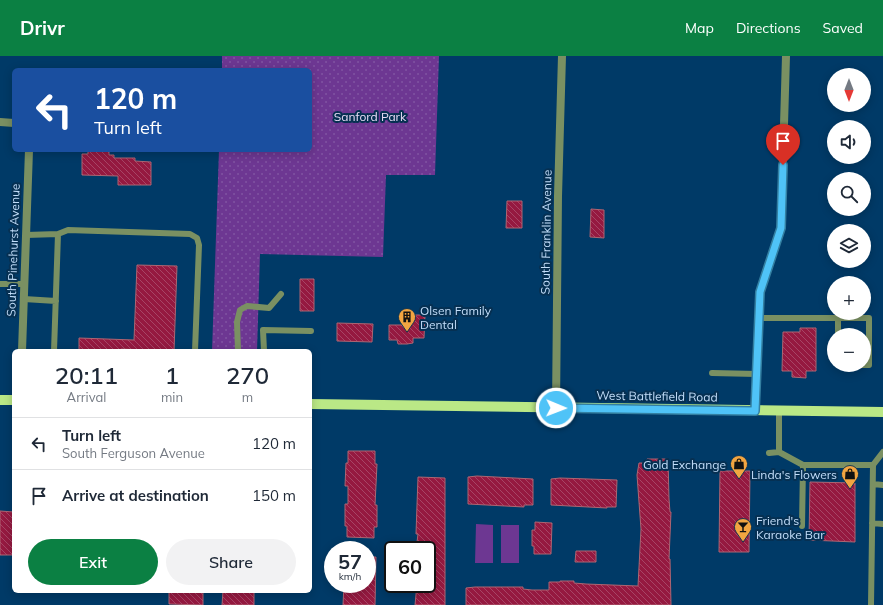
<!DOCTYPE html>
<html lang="en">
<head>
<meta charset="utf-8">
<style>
  body { margin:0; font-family:Mulish,sans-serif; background:#f2f2f3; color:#1f2937; height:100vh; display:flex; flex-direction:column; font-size:15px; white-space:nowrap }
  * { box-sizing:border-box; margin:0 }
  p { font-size:13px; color:#747a83 }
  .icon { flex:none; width:22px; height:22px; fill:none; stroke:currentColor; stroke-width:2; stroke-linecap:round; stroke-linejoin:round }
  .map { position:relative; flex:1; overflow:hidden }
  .side { position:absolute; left:12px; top:293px; width:300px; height:244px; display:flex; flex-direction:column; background:#fff; border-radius:6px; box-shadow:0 2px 10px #0003 }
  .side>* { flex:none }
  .banner { position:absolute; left:12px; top:12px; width:300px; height:84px; border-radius:6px; box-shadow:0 2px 10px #0003; background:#1a4fa0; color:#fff; overflow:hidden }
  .needle { width:26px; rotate:180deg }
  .fabs { position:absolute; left:827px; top:12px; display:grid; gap:8px }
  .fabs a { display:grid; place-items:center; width:44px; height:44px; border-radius:50%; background:#fff; box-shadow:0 2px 10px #0003; font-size:20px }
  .speed { position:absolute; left:324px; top:485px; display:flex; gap:8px; font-size:20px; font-weight:700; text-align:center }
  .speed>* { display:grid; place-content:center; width:52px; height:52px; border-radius:50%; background:#fff; box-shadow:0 2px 10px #0003; line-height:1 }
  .speed small { font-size:10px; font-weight:400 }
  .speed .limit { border:2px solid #111; border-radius:6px; background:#fff; color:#111 }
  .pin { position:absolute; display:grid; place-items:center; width:34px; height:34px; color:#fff; margin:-41px -17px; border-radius:50% 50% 50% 0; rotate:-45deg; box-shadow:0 0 4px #0007 }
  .pin .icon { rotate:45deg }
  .me { position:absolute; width:44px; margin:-22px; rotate:91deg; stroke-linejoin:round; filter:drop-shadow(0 0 3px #0008) }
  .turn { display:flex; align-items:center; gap:14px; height:84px; padding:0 16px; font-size:18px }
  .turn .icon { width:52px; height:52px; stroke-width:2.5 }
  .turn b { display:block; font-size:28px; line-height:34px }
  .eta { display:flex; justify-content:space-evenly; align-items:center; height:68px; text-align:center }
  .eta b { font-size:24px; font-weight:600; line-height:28px }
  .action { display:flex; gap:8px; margin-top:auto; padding:8px 16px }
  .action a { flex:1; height:46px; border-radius:24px; background:#0b8043; color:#fff; font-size:16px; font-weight:600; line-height:46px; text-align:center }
  .action a+a { background:#f2f2f3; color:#1f2937 }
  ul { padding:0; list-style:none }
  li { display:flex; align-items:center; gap:12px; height:52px; padding:0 16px; border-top:1px solid #e0e1e3 }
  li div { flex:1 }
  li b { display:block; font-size:15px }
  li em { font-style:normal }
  header { display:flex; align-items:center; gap:24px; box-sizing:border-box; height:56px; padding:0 20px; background:#0b8043; color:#fff }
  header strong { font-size:19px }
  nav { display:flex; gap:22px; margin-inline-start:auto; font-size:14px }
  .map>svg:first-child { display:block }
  .green { fill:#6d3792 }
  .park { fill:url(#park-dots) }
  .building { fill:url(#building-back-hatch); stroke:#ae6572 }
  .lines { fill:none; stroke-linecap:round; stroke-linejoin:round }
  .lane { stroke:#7a9062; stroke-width:6 }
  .street { stroke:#7a9062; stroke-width:8 }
  .primary { stroke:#bae886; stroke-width:10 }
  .route-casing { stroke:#337fa1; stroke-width:10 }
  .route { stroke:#4fc3f7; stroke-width:7 }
  .labels { text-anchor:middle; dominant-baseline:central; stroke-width:4; stroke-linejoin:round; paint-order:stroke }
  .park-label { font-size:12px; fill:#ebddf7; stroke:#063052 }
  .street-label { font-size:12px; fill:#c3defa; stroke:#063052 }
  .poi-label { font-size:12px; fill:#c3defa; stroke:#063052; text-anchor:start }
</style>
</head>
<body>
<header>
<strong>Drivr</strong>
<nav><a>Map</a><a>Directions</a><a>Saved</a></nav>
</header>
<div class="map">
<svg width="883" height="549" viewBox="0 0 883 549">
  <defs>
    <pattern id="park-dots" width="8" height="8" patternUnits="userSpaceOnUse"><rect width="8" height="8" fill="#6d3792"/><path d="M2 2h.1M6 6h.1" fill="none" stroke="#8054a2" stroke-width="1.8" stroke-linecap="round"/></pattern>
    <pattern id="building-back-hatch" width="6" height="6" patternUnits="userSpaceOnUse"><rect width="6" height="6" fill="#951940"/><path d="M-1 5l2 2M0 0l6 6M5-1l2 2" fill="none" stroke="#a74566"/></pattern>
  </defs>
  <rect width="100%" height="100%" fill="#003a67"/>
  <path class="green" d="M476,468l17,1v38h-18z
    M501,469h18v38h-18z"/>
  <path class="park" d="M222,0h217l-4,119h-49l-3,82 -123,-3 -3,97h-45l7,-201h91v-80h-88z"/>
  <path class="building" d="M88,94h21v5h5v3h21v3l16,1v23h-33v-9l-36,-1v-21h6z
    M507,145h15v27h-16z
    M591,153l13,1v28l-14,-1z
    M137,209l40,1 -3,85 -53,-2v2h-42v-13l55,2z
    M300,223h14v32h-14z
    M414,259h11l-1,23h-11v5l-6,1h-9l-1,-4h-8v-15h15v-6h10z
    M337,267l36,1 -1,18 -35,-1z
    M800,272h16v43h-10v7l-14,-1v-6h-10l1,-39h17z
    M348,395h27v13h2l-2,41h2v22h-3v11l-27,-1v-11h-2v-22h3v-18h-3l1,-23h2z
    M647,403h21l1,40 1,13h1l-2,47h1l1,46h-205v-17l9,-1h48v2l9,1h17v-8h11v-1h14v2l12,1 52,2 3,-57 -4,-54 2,-12h8z
    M720,415h30l-1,81h-30z
    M477,420l56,3v26h-9v2l-56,-3v-27z
    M418,421l27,1v127h-30l2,-21h10v-41l-10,-1 1,-8h-2z
    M560,422l57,2 -1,27h-9v1l-56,-3v-26z
    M810,426l45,1v59l-46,-2z
    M0,455l14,1v43h-14z
    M535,466l17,1 -1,31h-17v-8h-2v-16h3z
    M576,495h20v11h-21z
    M367,501h9l-1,48h-32l1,-21h23z
    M169,535h34v14l-34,-1z
    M223,535h31v14h-32z"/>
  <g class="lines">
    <path class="lane" d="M26,179l32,-1 10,-4 122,4 7,4 2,7 -4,106
      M0,228h24
      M24,243l32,2
      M758,262h111v47h-31
      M838,262v17
      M54,295l4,-117
      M238,295l-1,-29 3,-12 7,-4 22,2 12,-14
      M264,295l-1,-21 48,1
      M712,317l45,1
      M779,355v41
      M769,397l10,-1 24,13
      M873,428l10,1
      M872,467l11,1
      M802,470l1,-61h70
      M871,549l2,-140 10,-13"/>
    <path class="street" d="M0,66l14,1
      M22,295l7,-201
      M556,352l2,-212 4,-140
      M755,355l5,-119 21,-64 5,-172"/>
    <path class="primary" d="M0,344h14
      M310,348l573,8"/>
  </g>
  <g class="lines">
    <defs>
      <path id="route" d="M556,352l199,3 5,-119 21,-64 2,-63"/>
    </defs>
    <use href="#route" class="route-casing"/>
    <use href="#route" class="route"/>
  </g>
  <defs>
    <symbol id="building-pin" viewBox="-11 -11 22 30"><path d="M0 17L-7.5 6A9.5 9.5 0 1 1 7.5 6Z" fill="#f2a541" stroke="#063052"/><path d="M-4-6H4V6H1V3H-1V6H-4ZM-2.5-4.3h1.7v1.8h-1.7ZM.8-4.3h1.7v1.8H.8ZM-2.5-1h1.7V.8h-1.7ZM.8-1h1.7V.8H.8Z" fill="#111"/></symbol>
    <symbol id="shop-pin" viewBox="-11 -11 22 30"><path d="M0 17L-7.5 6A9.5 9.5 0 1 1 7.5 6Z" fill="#f2a541" stroke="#063052"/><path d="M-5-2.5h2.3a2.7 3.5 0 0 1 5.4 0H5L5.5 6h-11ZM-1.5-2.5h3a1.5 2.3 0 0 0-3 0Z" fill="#111"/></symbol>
    <symbol id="bar-pin" viewBox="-11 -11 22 30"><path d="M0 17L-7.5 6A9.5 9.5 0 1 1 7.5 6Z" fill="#f2a541" stroke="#063052"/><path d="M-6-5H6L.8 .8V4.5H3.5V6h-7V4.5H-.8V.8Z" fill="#111"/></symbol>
  </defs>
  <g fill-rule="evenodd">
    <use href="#building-pin" x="397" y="251" width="20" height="27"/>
    <use href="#shop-pin" x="729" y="398" width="20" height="27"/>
    <use href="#shop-pin" x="840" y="408" width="20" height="27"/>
    <use href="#bar-pin" x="733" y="461" width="20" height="27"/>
  </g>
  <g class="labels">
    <g class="park-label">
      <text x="370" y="60">Sanford Park</text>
    </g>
    <g class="street-label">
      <text transform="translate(546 176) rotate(-89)">South Franklin Avenue</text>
      <text transform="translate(13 194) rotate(-88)">South Pinehurst Avenue</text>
      <text transform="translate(657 340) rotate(1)">West Battlefield Road</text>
    </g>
    <g class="poi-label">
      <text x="420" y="254">Olsen Family<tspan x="420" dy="14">Dental</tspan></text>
      <text x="726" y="408" text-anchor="end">Gold Exchange</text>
      <text x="837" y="418" text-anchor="end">Linda's Flowers</text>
      <text x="756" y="464">Friend's<tspan x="756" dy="14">Karaoke Bar</tspan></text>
    </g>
  </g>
</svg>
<div class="fabs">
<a><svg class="needle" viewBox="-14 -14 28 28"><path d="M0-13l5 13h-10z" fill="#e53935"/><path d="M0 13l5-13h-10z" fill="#747a83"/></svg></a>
<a><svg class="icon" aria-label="sound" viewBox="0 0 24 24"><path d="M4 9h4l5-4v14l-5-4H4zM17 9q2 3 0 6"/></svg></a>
<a><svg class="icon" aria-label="search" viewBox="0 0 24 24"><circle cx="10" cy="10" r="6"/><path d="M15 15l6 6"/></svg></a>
<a><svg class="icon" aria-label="layers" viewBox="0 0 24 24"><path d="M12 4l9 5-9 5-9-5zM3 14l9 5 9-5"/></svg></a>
<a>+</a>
<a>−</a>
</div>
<div class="speed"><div>57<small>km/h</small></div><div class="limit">60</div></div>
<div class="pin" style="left:783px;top:109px;background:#d93025"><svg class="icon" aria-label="arrive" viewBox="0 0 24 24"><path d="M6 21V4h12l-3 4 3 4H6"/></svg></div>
<svg class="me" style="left:556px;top:352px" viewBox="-20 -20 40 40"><circle r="17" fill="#4fc3f7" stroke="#fff" stroke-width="3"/><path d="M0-11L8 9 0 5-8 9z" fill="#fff"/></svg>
<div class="banner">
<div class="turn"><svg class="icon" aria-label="left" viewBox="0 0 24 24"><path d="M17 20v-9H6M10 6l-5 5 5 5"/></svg><div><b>120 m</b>Turn left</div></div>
</div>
<section class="side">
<div class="eta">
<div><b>20:11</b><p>Arrival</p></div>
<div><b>1</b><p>min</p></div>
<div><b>270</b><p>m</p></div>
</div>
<ul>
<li><svg class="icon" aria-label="left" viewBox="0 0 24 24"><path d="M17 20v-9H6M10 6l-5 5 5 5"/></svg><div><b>Turn left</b><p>South Ferguson Avenue</p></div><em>120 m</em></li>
<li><svg class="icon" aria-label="arrive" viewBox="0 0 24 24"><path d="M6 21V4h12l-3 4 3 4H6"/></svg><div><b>Arrive at destination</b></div><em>150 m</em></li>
</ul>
<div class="action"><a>Exit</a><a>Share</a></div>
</section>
</div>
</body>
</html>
